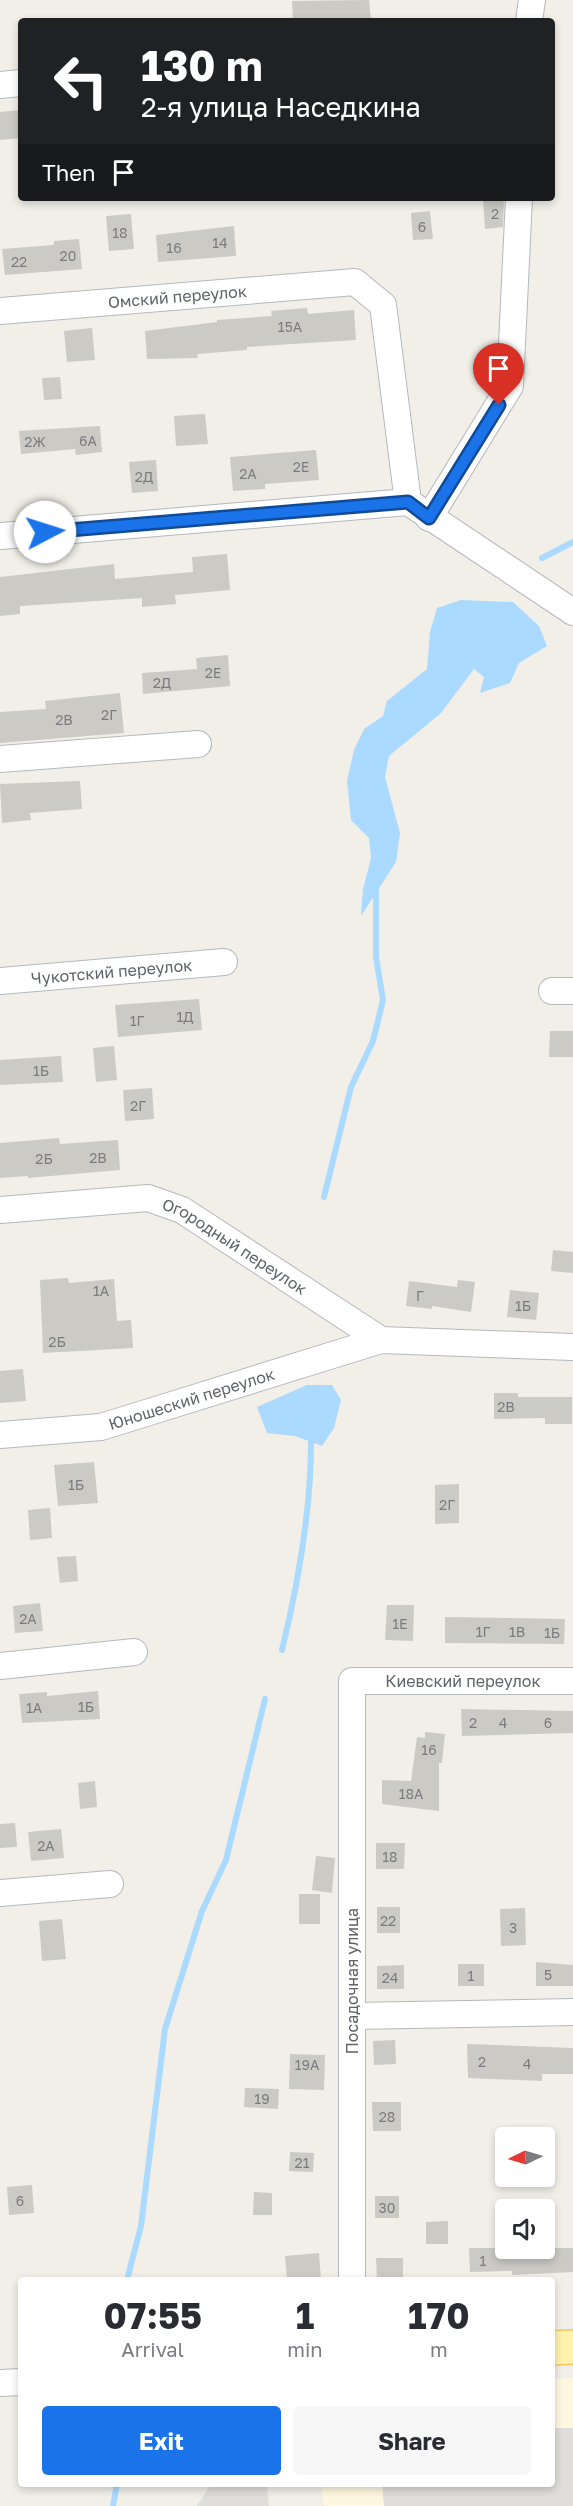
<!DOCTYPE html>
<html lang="en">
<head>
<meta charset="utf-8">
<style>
  body { margin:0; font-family:"Golos Text",sans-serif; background:#f7f7f7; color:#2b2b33; height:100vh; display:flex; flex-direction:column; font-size:22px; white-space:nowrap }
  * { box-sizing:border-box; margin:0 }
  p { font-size:20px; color:#7c7c81 }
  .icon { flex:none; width:33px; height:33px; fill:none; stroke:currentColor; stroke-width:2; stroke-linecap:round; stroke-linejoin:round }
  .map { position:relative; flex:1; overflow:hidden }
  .sheet { position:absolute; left:18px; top:2277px; width:537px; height:210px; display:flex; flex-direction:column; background:#fff; border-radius:6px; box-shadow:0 3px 9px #0003 }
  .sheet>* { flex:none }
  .hud { position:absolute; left:18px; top:18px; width:537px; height:183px; border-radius:6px; box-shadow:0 3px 9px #0003; background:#202124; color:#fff; overflow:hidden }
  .needle { width:39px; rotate:265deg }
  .buttons { position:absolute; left:495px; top:2127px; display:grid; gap:12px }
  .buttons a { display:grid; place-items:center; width:60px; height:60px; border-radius:6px; background:#fff; box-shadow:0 3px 9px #0003; font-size:30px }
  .pin { position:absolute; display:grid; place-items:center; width:51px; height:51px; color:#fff; margin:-62px -26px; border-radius:50% 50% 50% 0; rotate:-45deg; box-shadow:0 0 6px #0007 }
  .pin .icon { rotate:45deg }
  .me { position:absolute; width:66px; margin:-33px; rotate:85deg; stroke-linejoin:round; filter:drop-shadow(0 0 4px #0008) }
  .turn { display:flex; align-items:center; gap:21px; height:126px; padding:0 24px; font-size:27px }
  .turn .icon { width:78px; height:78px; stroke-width:2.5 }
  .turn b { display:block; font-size:42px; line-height:51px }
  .then { display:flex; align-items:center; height:57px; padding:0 24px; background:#0003; gap:12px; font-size:22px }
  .eta { display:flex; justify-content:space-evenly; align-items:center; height:102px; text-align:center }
  .eta b { font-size:36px; font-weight:700; line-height:42px }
  .primary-button { display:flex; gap:12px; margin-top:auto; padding:12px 24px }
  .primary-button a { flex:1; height:69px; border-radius:6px; background:#1a73e8; color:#fff; font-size:24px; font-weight:700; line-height:69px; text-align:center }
  .primary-button a+a { background:#f7f7f7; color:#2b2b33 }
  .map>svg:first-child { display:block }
  .commercial { fill:#fef7e0 }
  .industrial { fill:#e0deda }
  .water { fill:#aadaff }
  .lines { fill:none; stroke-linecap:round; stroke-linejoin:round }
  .stream { stroke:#aadaff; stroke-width:6 }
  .building { fill:#cccac5 }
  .minor-casing { stroke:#b5b8bc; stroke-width:28 }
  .major-casing { stroke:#f2c960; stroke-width:36 }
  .minor { stroke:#fff; stroke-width:26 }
  .major { stroke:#fff2af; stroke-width:33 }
  .route-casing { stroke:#114b97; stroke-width:15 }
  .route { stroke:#1a73e8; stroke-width:10 }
  .labels { text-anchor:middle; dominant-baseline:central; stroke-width:5; stroke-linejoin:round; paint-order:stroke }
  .number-label { font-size:14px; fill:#7a7d7f }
  .street-label { font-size:16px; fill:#5f6368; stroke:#fff }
</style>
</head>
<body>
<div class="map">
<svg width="573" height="2506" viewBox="0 0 573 2506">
  <rect width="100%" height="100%" fill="#f1efe8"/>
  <path class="commercial" d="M573,2378v128h-249l-3,-22h231v-105z"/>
  <path class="industrial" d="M552,2428h21v78h-189l-2,-22h170z
    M211,2484h56l2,22h-72z"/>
  <path class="water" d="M461,600l52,2 26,24 8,20 -28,17 -9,20 -30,10 4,-16 -10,-8 -33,44 -52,43 -4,21 15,56 -4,29 -35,54 2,-27 8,-31 -2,-20 -18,-18 -4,-39 7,-31 10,-21 19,-13 4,-15 40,-32 3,-37 7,-24z
    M307,1385h25l9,15 -7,28 -12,18 -27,-10 -28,-3 -10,-26z"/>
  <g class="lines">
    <path class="stream" d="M542,558l31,-16
      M324,1197l27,-110 22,-46 10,-41 -7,-43v-70
      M282,1650c17,-70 30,-144 29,-216
      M127,2280l14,-54 24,-197 37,-118 24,-51 39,-161
      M113,2506l4,-22"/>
  </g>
  <path class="building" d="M369,0l2,20 -78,1 -1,-20z
    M21,110v28l-21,2v-28z
    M504,198l-1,29 -18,2 -2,-29z
    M430,211l3,28 -20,1 -2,-27z
    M131,214l3,35 -25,2 -3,-35z
    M234,226l2,30 -78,6 -2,-27z
    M79,239l3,30 -77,6 -3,-26 52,-4v-4z
    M307,308l1,6 46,-4 2,30 -109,7v3l-50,4 1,4 -51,1 -2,-28 72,-9v-2l55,-4 -1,-5z
    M92,328l3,32 -28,2 -3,-31z
    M60,377l2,22 -18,1 -2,-22z
    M205,414l3,30 -32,2 -2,-30z
    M100,426l2,26 -26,3 -1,-6 -54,5 -2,-23z
    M316,450l3,30 -54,4v5l-32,2 -3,-34z
    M156,460l2,31 -26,2 -3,-31z
    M227,554l3,36 -55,5 1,9 -34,3v-9l-122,8v8l-20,2v-39l114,-13 1,15 78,-7 -1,-15z
    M228,655l2,31 -87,8 -1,-21 55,-4 -1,-11z
    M120,693l4,40 -124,10v-31l46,-3 -1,-8z
    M80,781l2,28 -52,4 1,7 -29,3 -2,-39z
    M199,999l3,31 -84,7 -3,-32z
    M550,1031h23v26h-24z
    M114,1046l3,34 -21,2 -3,-34z
    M61,1056l2,26 -63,3v-25z
    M152,1088l2,31 -29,2 -2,-31z
    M59,1138l1,6 58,-4 2,30 -92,8v-2l-28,2v-35z
    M553,1250l20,2v21l-22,-2z
    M68,1278l1,5 45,-4 3,42 14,-1 2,28 -90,5 -3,-73z
    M458,1280l17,2 -4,30 -39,-6v3l-26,-3 3,-25 48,6z
    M510,1290l29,3 -3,27 -29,-3z
    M23,1369l3,32 -26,2v-32z
    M494,1393h24v4h54v27h-27v-6l-51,1z
    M94,1462l4,41 -40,3 -4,-41z
    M459,1484v39l-24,1v-39z
    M50,1508l2,30 -22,2 -2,-30z
    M76,1556l2,25 -18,2 -3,-26z
    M40,1603l3,28 -28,2 -2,-27z
    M387,1605h27l-1,36 -28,-1z
    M445,1617l120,2 -1,25 -119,-1z
    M98,1691l2,28 -78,4 -3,-29 28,-2v4z
    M461,1709l112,2v22l-111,3z
    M425,1732l20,2 -3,29h-3v48l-57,-7v-24l29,1 6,-44 8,1z
    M95,1781l2,26 -17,2 -2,-26z
    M15,1823l2,24 -17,1v-24z
    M61,1829l3,29 -33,3 -3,-29z
    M376,1843h29l-1,26h-28z
    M316,1856l19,2 -3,35 -20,-3z
    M299,1894h21v30h-21z
    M377,1907h23v26h-23z
    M525,1908l1,37 -25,1 -1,-37z
    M62,1919l4,40 -24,2 -3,-40z
    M536,1962l37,3v21h-37z
    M458,1964h26v22h-26z
    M404,1965v24h-27v-23z
    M395,2040l1,24 -22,1 -1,-24z
    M467,2044l106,4v26h-31v7l-74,-3z
    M290,2054l35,1 -1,35 -35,-1z
    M245,2088l34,1 -1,20 -34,-2z
    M372,2102h29v29h-28z
    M290,2152l24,1 -1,19 -24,-1z
    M32,2185l2,28 -25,2 -2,-28z
    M254,2192l18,1v22h-19z
    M375,2196h24v22h-24z
    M448,2221v23h-22v-22z
    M469,2248h104v24l-61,3v-4l-42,1z
    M319,2253l2,27h-34l-2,-24z
    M376,2258h27v22h-26z"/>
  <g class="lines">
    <defs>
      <g id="minor">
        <path d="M529,21l3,-21"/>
        <path d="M0,85l21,-2"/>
        <path id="s1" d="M0,311l355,-29 28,23 25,197"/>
        <path d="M429,518l81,-132 9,-188"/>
        <path d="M0,536l408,-34 165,110"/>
        <path d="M0,759l198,-15"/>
        <path id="s2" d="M0,981l224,-19"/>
        <path d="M552,991h21"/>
        <path id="s3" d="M0,1210l148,-12 34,12 199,130"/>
        <path id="s4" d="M0,1435l101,-8 280,-87 192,7"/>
        <path d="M0,1666l134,-14"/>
        <path d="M0,1893l110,-9"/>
        <path d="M352,2016l221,-4"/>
        <path id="s5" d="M352,2280v-599h221"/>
        <path d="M0,2383l21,-1"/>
      </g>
      <path id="major" d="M552,2348l21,-1"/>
    </defs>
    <use href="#minor" class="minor-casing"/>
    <use href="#major" class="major-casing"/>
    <use href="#minor" class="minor"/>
    <use href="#major" class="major"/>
  </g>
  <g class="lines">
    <defs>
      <path id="route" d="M45,532l363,-30 21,16 70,-113"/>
    </defs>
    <use href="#route" class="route-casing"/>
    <use href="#route" class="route"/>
  </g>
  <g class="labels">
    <g class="number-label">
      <text x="495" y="213">2</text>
      <text x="422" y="226">6</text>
      <text x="120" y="232">18</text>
      <text x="220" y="242">14</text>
      <text x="174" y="247">16</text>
      <text x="68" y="255">20</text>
      <text x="19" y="261">22</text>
      <text x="290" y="326">15А</text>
      <text x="88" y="440">6А</text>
      <text x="35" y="441">2Ж</text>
      <text x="301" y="466">2Е</text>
      <text x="248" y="473">2А</text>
      <text x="144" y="476">2Д</text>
      <text x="213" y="672">2Е</text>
      <text x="162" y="682">2Д</text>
      <text x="109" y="714">2Г</text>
      <text x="64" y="719">2В</text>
      <text x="185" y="1016">1Д</text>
      <text x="137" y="1020">1Г</text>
      <text x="41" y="1070">1Б</text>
      <text x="138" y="1105">2Г</text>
      <text x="98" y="1157">2В</text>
      <text x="44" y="1158">2Б</text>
      <text x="101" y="1290">1А</text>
      <text x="420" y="1295">Г</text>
      <text x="523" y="1305">1Б</text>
      <text x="57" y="1341">2Б</text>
      <text x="506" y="1406">2В</text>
      <text x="76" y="1484">1Б</text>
      <text x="447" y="1504">2Г</text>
      <text x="28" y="1618">2А</text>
      <text x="400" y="1623">1Е</text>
      <text x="483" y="1631">1Г</text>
      <text x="517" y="1631">1В</text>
      <text x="552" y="1632">1Б</text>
      <text x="86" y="1706">1Б</text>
      <text x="34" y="1707">1А</text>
      <text x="473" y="1722">2</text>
      <text x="503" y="1722">4</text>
      <text x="548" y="1722">6</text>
      <text x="429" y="1749">16</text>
      <text x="411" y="1793">18А</text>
      <text x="46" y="1845">2А</text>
      <text x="390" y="1856">18</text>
      <text x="388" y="1920">22</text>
      <text x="513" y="1927">3</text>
      <text x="548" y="1974">5</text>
      <text x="471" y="1975">1</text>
      <text x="390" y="1977">24</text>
      <text x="482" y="2061">2</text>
      <text x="527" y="2063">4</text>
      <text x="307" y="2064">19А</text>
      <text x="262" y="2098">19</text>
      <text x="387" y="2116">28</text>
      <text x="302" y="2162">21</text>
      <text x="20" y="2200">6</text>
      <text x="387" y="2207">30</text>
      <text x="483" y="2260">1</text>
    </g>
    <g class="street-label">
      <text stroke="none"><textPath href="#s1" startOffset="178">Омский переулок</textPath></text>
      <text stroke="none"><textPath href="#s2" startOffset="112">Чукотский переулок</textPath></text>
      <text stroke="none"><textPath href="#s3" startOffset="248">Огородный переулок</textPath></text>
      <text stroke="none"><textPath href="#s4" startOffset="196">Юношеский переулок</textPath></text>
      <text stroke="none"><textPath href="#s5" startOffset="710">Киевский переулок</textPath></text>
      <text transform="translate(352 1981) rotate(-90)">Посадочная улица</text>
    </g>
  </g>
</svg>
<div class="buttons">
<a><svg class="needle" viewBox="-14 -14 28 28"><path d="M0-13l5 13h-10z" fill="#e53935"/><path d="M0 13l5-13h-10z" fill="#7c7c81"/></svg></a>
<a><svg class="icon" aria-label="sound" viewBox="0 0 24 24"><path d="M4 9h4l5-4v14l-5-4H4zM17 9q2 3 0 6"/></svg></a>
</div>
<div class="pin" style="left:499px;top:405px;background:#d93025"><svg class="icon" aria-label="arrive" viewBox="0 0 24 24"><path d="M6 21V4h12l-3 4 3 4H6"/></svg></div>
<svg class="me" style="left:45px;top:532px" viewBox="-20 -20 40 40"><circle r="19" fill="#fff"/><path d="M0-13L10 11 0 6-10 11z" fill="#1a73e8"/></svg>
<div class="hud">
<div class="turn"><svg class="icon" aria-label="left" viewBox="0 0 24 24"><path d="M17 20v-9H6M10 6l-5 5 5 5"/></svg><div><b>130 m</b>2-я улица Наседкина</div></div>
<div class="then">Then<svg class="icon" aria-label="arrive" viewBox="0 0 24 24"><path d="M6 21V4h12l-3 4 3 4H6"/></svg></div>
</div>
<section class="sheet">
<div class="eta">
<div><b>07:55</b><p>Arrival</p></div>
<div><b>1</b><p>min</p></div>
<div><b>170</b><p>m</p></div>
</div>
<div class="primary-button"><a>Exit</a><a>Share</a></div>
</section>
</div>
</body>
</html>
